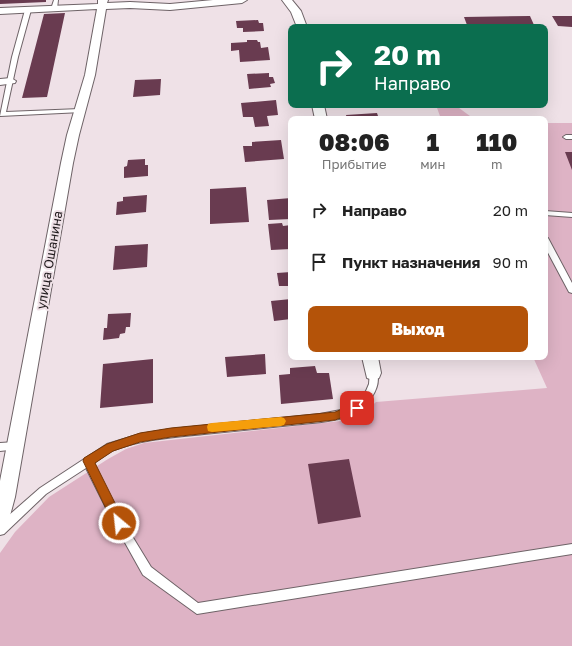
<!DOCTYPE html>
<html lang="ru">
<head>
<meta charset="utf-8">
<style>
  body { margin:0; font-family:"Golos Text",sans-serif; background:#f6f6f6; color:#222; height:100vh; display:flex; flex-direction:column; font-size:15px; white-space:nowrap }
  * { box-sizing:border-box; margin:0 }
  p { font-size:13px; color:#767676 }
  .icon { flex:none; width:22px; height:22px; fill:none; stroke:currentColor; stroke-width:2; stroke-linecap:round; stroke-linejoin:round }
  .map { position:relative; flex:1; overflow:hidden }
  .sheet { position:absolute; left:288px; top:116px; width:260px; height:244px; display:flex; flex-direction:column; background:#fff; border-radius:8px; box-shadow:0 4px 16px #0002 }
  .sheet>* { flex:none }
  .hud { position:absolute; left:288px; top:24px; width:260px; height:84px; border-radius:8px; box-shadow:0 4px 16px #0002; background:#0b6e4f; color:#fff; overflow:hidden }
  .pin { position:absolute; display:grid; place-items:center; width:34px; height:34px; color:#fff; margin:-17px; border-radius:8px; box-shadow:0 2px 6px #0006 }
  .me { position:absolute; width:44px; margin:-22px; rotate:332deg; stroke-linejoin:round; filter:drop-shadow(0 0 3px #0008) }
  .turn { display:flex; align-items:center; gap:14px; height:84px; padding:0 20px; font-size:18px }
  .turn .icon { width:52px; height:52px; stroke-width:2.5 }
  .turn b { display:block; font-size:28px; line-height:34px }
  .eta { display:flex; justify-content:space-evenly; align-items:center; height:68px; text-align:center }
  .eta b { font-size:24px; font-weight:800; line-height:28px }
  .cta { display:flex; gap:8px; margin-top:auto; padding:8px 20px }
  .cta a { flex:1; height:46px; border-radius:8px; background:#b45309; color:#fff; font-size:16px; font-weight:800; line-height:46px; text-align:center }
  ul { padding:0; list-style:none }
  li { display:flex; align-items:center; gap:12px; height:52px; padding:0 20px }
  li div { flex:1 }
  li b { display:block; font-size:15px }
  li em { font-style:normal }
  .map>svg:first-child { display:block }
  .green { fill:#deb3c5 }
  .building { fill:#693b50 }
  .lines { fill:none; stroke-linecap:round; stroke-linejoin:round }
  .lane-casing { stroke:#6e6367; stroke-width:2 }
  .street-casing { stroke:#6e6367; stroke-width:2 }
  .lane { fill:#fff; fill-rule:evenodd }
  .street { fill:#fff; fill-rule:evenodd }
  .route { fill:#b45309; stroke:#753606 }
  .slow { fill:#f59e0b }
  .labels { text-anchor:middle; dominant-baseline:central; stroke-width:4; stroke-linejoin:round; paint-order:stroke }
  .street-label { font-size:13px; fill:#201b1d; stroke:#efe1e7 }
</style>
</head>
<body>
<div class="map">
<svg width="572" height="646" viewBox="0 0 572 646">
  <rect width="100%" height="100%" fill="#efe1e7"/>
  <path class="green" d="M436,105h19l19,14h-33z
    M545,123h27v523h-572v-93l15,-21 34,-35 59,-38 18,-10 18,-6 205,-23 13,-5 14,-13 171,-14 -14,-31h12z"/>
  <path class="building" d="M0,0h46v2l-46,2z
    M65,13l-18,84 -25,1 22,-84z
    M530,16l4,9h-67l-3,-8z
    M552,16h20v11l-14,-1z
    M258,20l1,3h4l1,8 -21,1v-4h-6l-1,-7z
    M247,40h10l1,2h2l1,6 7,-1 2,13 -30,2 -1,-12 -8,1v-8l16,-1z
    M269,73v4h4l2,6 -5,1 1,3 -22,2 -2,-15z
    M161,79l-1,16 -27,2 2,-17z
    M276,100l2,15 -11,1 2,10 -14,1 -2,-10h-10l-2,-14z
    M377,113l2,6h-32l-1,-4z
    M281,140l3,19 -39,3 -2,-16h9v-4z
    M565,152h7v18z
    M145,159v6h3v11l-24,2v-11l3,-1 1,-6z
    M246,187l3,35 -39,2v-35z
    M147,195l-1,17 -30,3 1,-13 6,-1v-4z
    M291,198v21l-22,1 -2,-20z
    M282,223l1,3 8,-1v24l-20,1 -3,-26z
    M148,244l-1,23 -34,3 2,-24z
    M291,272v14h-12l-2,-13z
    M291,299v20l-17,2 -3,-20z
    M131,313l-1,14h-4l-1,6 -5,1 -1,4 -16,2 1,-12h3l1,-14z
    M265,354l1,20 -39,3 -2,-20z
    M153,359v44l-53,5 3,-44z
    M315,366l2,7h12l4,26 -52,5 -2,-29 11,-1v-6z
    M349,459l12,58 -43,7 -10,-60z"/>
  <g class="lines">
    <defs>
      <path id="lane" d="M54,0h4l-1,9 -3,2 -3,-2z
        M28,8l3,2 -13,47 -12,55 74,-3 2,1v2l-82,4 12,-59 13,-47z
        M572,135v4h-6l-3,-2 3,-2z
        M545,211l27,2v4l-27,-2z
        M545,237l3,1 24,45v10l-3,-1 -24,-45z
        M373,369l3,1c8,18 -11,40 -27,46 -15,6 -40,7 -57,9 -29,3 -58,6 -88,9 -30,3 -61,5 -90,16 -7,3 -14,9 -20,13l21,45 36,59 47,36 374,-59v10l-375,60 -54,-39 -34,-61 -23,-46 -40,26 -42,40 -4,1v-12l40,-35 67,-44 33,-10 31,-5 149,-15 26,-5 8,-4 12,-14 3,-7 1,-14z
        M15,442l3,1 2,3 -2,3 -18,2v-8z"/>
      <path id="street" d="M98,0h10l-1,3 23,-1 40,2 43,-4h34l-5,3 -72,7 -40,-2 -24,1 -11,66 -16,60 -6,28 -58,334 -8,30 -7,3v-49l61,-318 6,-28 18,-60 12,-66 -97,5v-6l98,-4z
        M282,0h10l9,11 6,16h-10l-6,-15z
        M11,78l5,3 -1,2 -15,2v-6z
        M312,105h12l3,14h-12z
        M362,357h16l3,16 -2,5 -6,2 -6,-2z"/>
    </defs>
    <use href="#lane" class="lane-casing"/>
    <use href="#street" class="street-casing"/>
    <use href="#lane" class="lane"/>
    <use href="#street" class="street"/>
  </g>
  <path class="route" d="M357,403l3,2 2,3 -2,3 -25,9 -164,17 -31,5 -27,9 -18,12 30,60 -2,4 -4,2 -4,-2 -32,-66 1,-3 23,-14 33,-11 31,-5 164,-16z"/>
  <path class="slow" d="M281,417l3,1 2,3 -2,4 -3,1 -69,6 -4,-1 -1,-4 1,-3 4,-1z"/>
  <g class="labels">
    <g class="street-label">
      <text transform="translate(49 260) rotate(-80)">улица Ошанина</text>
    </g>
  </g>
</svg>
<div class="pin" style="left:357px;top:408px;background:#d93025"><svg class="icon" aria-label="arrive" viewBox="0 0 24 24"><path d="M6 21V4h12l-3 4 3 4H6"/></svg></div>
<svg class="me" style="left:119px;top:523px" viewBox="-20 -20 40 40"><circle r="17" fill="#b45309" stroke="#fff" stroke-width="3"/><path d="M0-11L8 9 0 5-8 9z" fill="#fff"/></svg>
<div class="hud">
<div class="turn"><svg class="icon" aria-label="right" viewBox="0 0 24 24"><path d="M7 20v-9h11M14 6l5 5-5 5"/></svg><div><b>20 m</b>Направо</div></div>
</div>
<section class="sheet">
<div class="eta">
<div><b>08:06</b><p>Прибытие</p></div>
<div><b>1</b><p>мин</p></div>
<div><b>110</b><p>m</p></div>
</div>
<ul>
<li><svg class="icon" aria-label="right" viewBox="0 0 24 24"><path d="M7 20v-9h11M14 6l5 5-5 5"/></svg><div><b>Направо</b></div><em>20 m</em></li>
<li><svg class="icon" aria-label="arrive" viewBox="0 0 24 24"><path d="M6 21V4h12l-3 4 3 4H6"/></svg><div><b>Пункт назначения</b></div><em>90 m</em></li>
</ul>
<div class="cta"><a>Выход</a></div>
</section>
</div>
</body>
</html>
